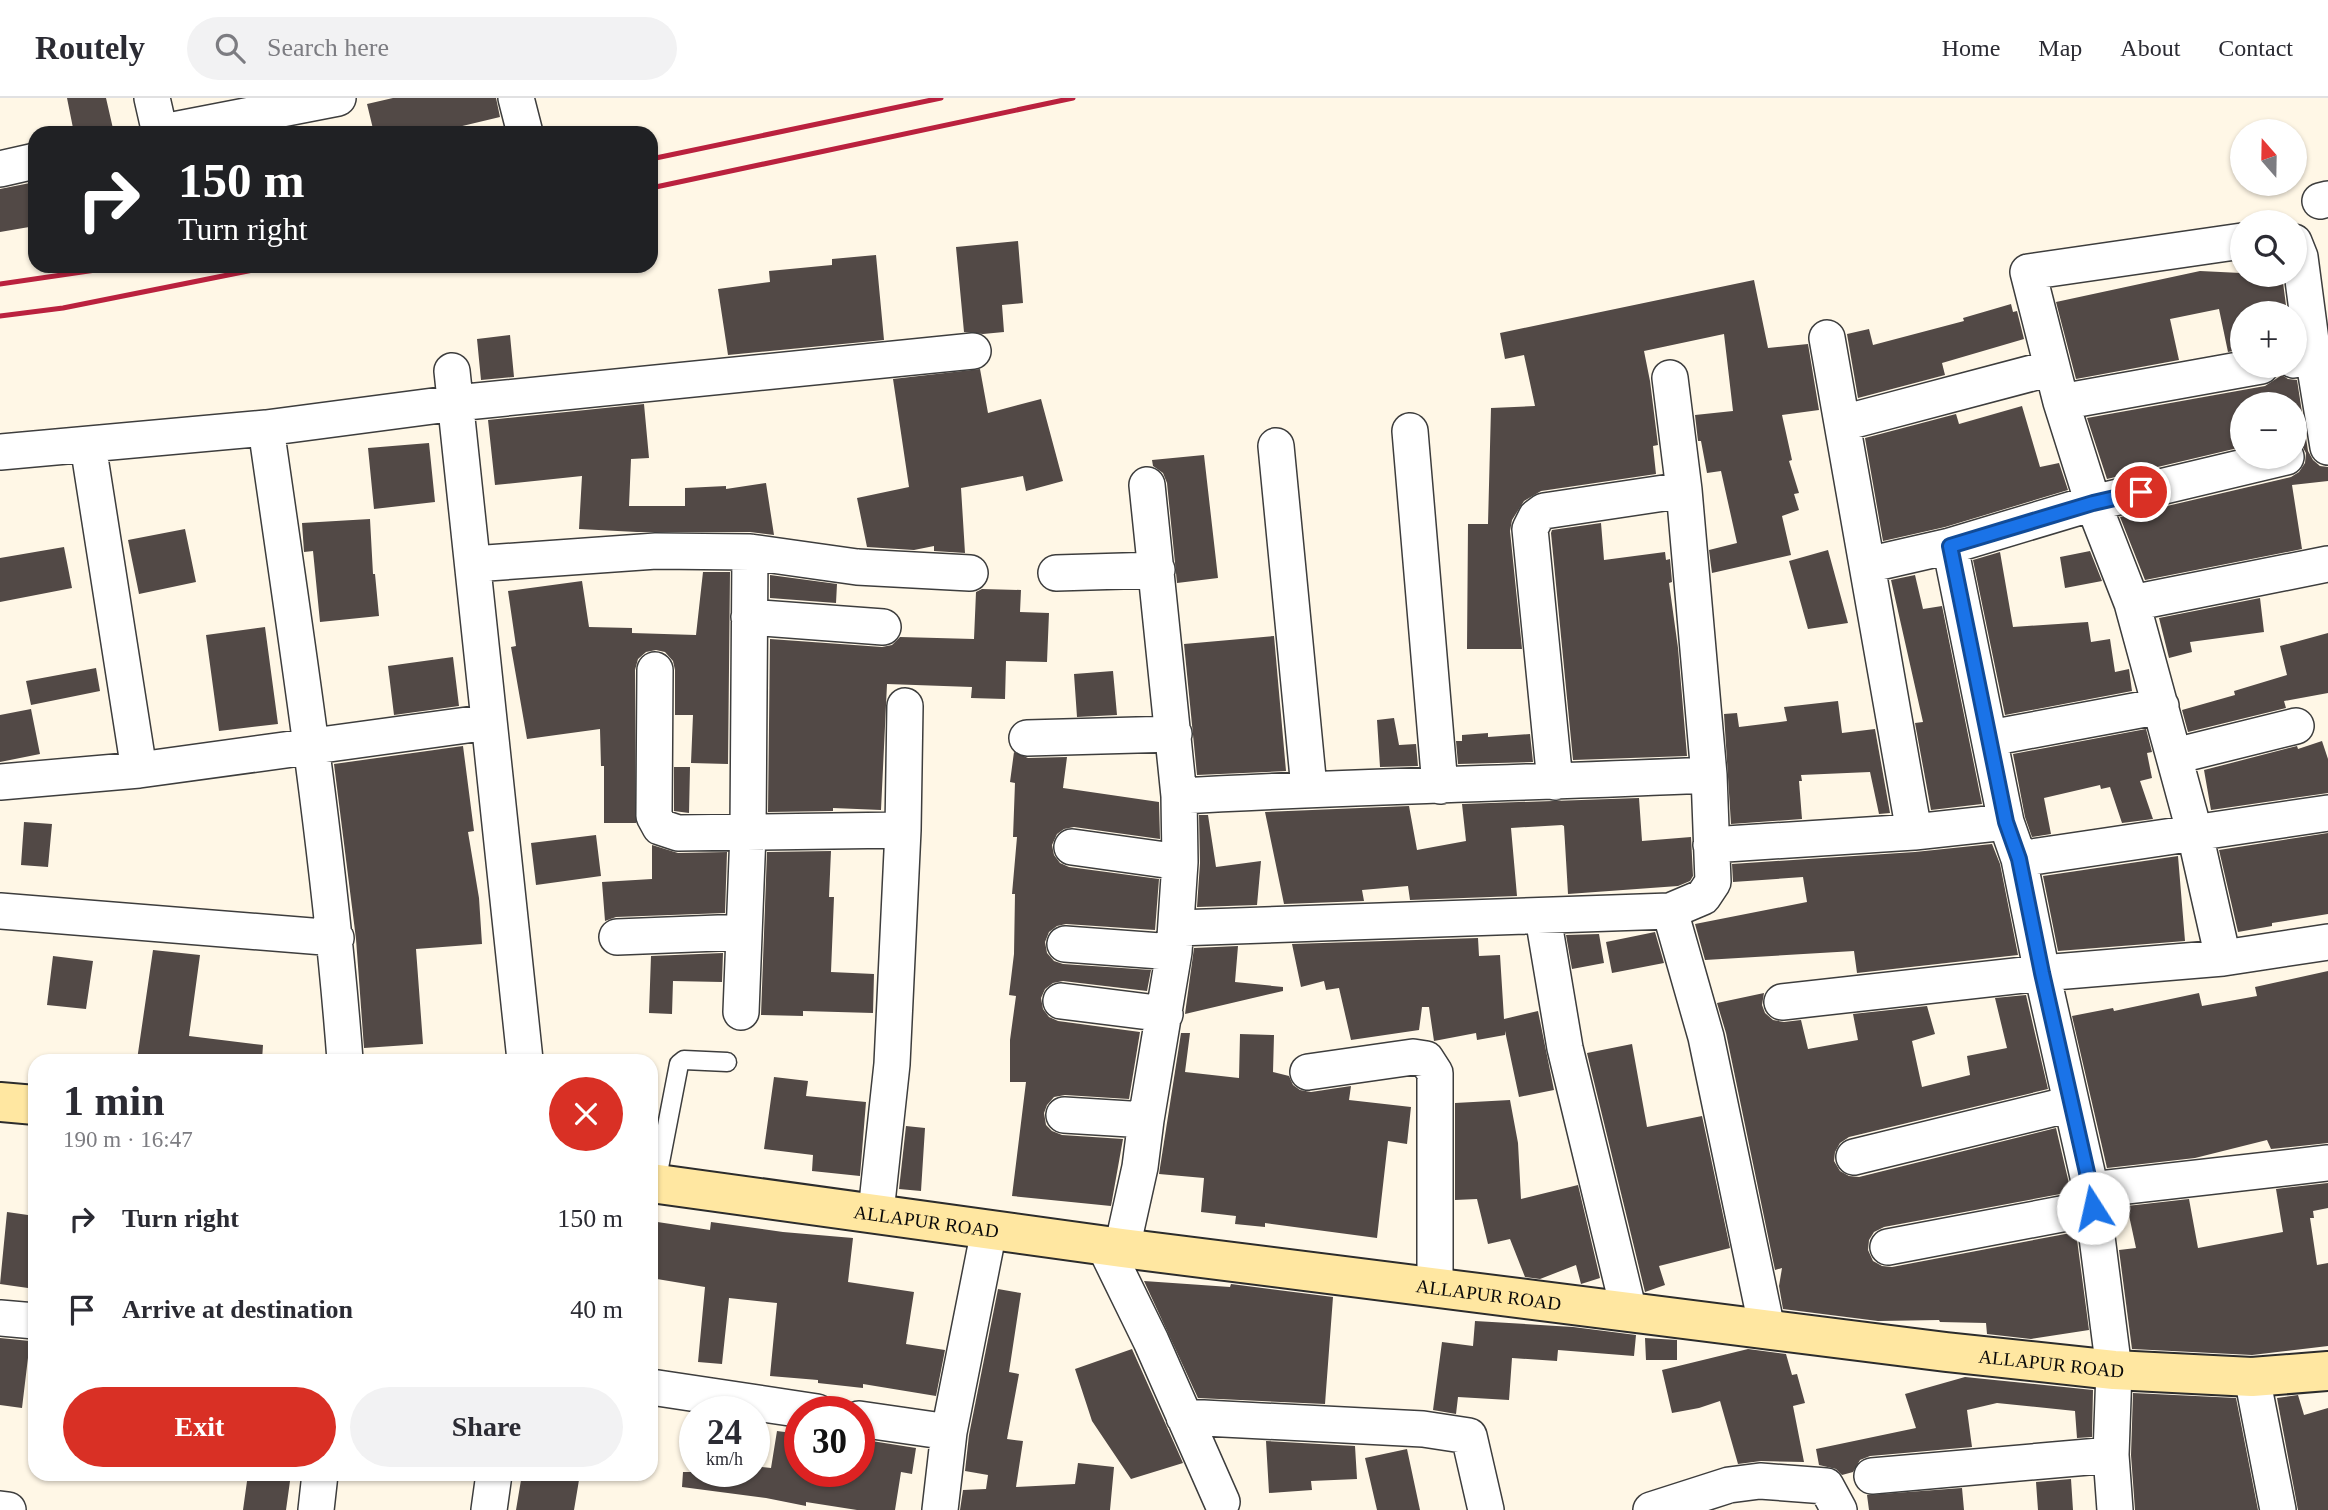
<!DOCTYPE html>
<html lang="en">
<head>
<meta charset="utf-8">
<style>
  body { margin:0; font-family:"Times New Roman",serif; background:#f2f2f3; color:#2b2b33; height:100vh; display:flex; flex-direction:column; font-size:26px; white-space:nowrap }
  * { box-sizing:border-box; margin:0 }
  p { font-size:23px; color:#7c7c81 }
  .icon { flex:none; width:38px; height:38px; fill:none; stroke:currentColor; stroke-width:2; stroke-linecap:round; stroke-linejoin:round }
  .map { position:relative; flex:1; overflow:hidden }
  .details { position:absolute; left:28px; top:956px; width:630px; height:427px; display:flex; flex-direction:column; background:#fff; border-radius:21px; box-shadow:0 2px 5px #0004 }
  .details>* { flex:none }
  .guide { position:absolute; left:28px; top:28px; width:630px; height:147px; border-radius:21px; box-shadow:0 2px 5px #0004; background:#202124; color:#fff; overflow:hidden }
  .needle { width:46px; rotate:340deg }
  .tools { position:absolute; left:2230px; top:21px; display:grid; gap:14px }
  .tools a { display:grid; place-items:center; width:77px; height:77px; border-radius:50%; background:#fff; box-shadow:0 2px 5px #0004; font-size:35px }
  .speed { position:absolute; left:679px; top:1298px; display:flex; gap:14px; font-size:35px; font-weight:700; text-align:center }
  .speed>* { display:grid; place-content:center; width:91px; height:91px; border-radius:50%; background:#fff; box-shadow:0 2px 5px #0004; line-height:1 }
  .speed small { font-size:18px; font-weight:400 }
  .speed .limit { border:10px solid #d22; background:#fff; color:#111 }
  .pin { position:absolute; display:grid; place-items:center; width:60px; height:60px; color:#fff; margin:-30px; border:4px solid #fff; border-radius:50%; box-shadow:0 2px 7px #0007 }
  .me { position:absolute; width:77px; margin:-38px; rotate:350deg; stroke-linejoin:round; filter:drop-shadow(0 0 5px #0008) }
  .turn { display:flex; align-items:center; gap:24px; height:147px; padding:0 35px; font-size:32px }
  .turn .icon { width:91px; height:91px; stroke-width:2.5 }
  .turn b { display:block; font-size:49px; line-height:60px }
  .round { display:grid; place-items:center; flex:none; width:74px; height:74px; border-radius:37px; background:#f2f2f3 }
  .overview { display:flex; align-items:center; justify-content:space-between; height:119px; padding:0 35px }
  h1 { font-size:42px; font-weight:800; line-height:52px }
  .cta { display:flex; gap:14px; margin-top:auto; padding:14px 35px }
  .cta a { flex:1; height:80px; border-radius:42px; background:#d93025; color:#fff; font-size:28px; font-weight:800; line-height:80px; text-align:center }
  .cta a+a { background:#f2f2f3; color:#2b2b33 }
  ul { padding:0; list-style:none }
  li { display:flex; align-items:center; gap:21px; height:91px; padding:0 35px }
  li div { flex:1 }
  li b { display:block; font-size:26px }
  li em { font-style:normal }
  header { display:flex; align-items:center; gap:42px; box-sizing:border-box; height:98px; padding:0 35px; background:#fff; border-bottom:2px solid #e1e1e2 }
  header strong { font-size:33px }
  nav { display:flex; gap:38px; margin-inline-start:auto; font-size:24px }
  .search { width:490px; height:63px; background:#f2f2f3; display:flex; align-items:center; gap:18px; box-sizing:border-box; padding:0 24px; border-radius:38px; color:#7c7c81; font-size:26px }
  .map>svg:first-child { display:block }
  .building { fill:#524946 }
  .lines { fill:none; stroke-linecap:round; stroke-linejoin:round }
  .service-casing { stroke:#3d3d3d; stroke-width:21 }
  .minor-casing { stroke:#3d3d3d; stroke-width:38 }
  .secondary-casing { stroke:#2c2c2c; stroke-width:42 }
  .service { stroke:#fff; stroke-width:18 }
  .minor { stroke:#fff; stroke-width:35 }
  .secondary { stroke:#ffe7a1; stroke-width:38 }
  .rail { stroke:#ba213e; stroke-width:5 }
  .route-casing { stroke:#114b97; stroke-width:18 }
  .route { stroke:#1a73e8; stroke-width:12 }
  .labels { text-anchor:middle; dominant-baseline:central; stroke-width:7; stroke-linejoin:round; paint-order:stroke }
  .street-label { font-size:19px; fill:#0a0a0a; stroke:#fff }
</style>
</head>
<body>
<header>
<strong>Routely</strong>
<div class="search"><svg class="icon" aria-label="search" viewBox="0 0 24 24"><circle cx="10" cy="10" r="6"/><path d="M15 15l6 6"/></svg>Search here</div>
<nav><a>Home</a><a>Map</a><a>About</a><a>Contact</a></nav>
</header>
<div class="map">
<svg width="2328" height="1412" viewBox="0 0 2328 1412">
  <rect width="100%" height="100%" fill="#fff7e6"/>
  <path class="building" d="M67,0h39l8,35h-40z
    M393,0h103l4,19 -67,16h-59l-7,-29z
    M35,84v44l-35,6v-43z
    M1018,143l5,62 -21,2 2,27 -21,2 -19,-2 -8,-85z
    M876,157l8,85 -156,15 -10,-66 52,-7 -1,-11 63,-6v-6z
    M2200,173l82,4 5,38h-45v36l-14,3 -9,-43 -49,10 9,41 -103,19 -20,-77z
    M1754,182l14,68 40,-4 11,66 -37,5 10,45 -3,1 10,32 -5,1 5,16 -17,6 9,39 -79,18 -3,-23 28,-7 -16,-72 -14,2 -6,-32h-3l-3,-26 38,-4 -9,-77 -80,17 6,30 8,64 -5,1 3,28 -115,17 -17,10 -12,19 -2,11 12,118h-55l1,-125h20l3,-116 44,-2 -11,-51 -19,4 -5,-26z
    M2011,206l2,8 4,-1 7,28 -82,24 3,12 -87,23 -11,-64 22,-5 4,16 91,-24 -1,-3z
    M510,237l4,42 -33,3 -4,-41z
    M980,271l8,44 53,-14 22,82 -37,10 -3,-15 -62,12 4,65 -31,-2v-5l-20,4 -47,-3 -10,-49 52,-11 -16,-108z
    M2282,277l6,4 9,1 11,71 5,9 7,6 8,1v14l-36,4 10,64 -157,31 -25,-63 171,-40 8,-5 6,-9 1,-10 -5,-9 -7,-5v-37l-8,2h-44v43l-135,32 -20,-61 178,-32z
    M644,306l5,54 -18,1 -2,47h56v-18l41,-2v3l40,-6 8,52 -24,-3h-113l-58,-3 3,-53 -87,9 -7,-65z
    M2022,308l18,61 19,-4 9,27 -123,37 -62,14 -18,-103 91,-24 3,10z
    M429,345l6,59 -61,7 -6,-61z
    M1204,357l14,123 -41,5 -10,-100 -4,-10 -10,-7 -1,-6z
    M370,421l3,55h2l4,42 -59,6 -7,-71 -9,1 -2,-29z
    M1601,425l3,37 61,-8 1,8 4,-1 2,23 -3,1 9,65 9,108 -114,4 -22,-227 1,-3z
    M185,431l11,53 -57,12 -11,-54z
    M64,449l8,41 -72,14v-44z
    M1828,452l20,73 -40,6 -19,-68z
    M2090,453l12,30 -37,7 -5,-31z
    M2000,454l13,75 75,-5 3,20 19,-3 5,33 14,-3 3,22 -127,24 -32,-155z
    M703,474h27l-2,192 -37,-1 2,-48h-18v-45l-2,-9 -8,-9 -9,-2 -10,2 -8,7 -3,11 1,153h-32v-57h-3l-1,-37 -73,10 -16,-92 5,-1 -8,-55 74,-10 7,46 43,1v5l64,2z
    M770,477l67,9 -1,19 -66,-5z
    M1915,477l8,34 19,-3 40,198 -51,6 -16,-87 8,-1 -32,-142z
    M982,491l39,1 -1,22 29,1 -2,49 -41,-1 -1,38 -34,-1 1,-11 -85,-3 -6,126 -48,-2v3l-65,1 2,-173 112,8 10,-2 8,-8 74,2 2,-47z
    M2260,500l4,34 -74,10 2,10 -23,6 -10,-40z
    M265,529l13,97 -59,7 -13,-96z
    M2328,535v60l-44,8 2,7 -98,24 -6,-22 53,-15 -1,-4 53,-16 -7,-29z
    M1274,538l12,135 -89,4 -13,-131z
    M453,559l6,49 -65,9 -6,-49z
    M96,570l4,23 -69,14 -5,-24z
    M1113,573l4,44 -40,2 -3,-43z
    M1838,603l4,32 33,-4 15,84 -11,1 -9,-42 -69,3 1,6h-3l3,38 -71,5 -7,-110 13,-1 2,14 48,-6 -3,-14z
    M31,611l9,45 -40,8v-47z
    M1394,620l5,27 17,-1 2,22 -38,1 -3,-47z
    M2146,631l6,23 -5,1 5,25 -12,3 13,38 -31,4 -12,-36 -9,2 -1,-4 -56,13 7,36 -19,3 -7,-20 -12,-63z
    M1488,635v4l42,-3 3,28 -75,2 -2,-23h6v-6z
    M2322,643l6,18v34l-117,17 -7,-40 93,-24 1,3z
    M463,648l11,85 -6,1 11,66 3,46 -66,5 7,95 -59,4 -8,-109 -22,-175z
    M1014,654l14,6 39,-1 -4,31 96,14 1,37 -86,-12 -10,2 -7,5 -5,11 2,10 6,8 9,4 90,12 -4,51 -89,-6 -9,2 -8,6 -4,10 2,11 7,8 9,3 88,6 -4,21 -84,-10 -10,2 -8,6 -4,9 2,11 6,8 9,4 82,11 -11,67 -64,-4 -11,2 -7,8 -3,8 2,12 6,6 10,4 61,4 -12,67 -99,-10 14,-114h-16v-42l6,-44 -7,-1 5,-41 1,-60h-3l5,-57h-4l2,-54 -5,-1z
    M674,669h16l-1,46 -15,-2z
    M1639,700l3,43 49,-4 2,39 -3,5 -12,5 -110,8 -4,-68 -2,-1 -51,3 6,68 -107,4 -2,-14 -46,4 2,11 -80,3 -19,-92 144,-6 8,44 49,-9 -4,-37z
    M1199,717h9l8,52 45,-6 -4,44 -60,2 3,-44z
    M24,724l28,2 -4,43 -27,-2z
    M2328,735v81l-56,9v3l-34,6 -19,-82z
    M596,737l5,41 -65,9 -5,-42z
    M1992,746l8,20 18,91 -161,18 -3,-22 -149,9 -10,-36 112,-22 -4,-25 -70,5 -1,-18 183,-12z
    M652,747l26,8 49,-1 -2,61 -109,4 -11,4 -3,-39 50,-3z
    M831,753l-2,46h5l-3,75 43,2 -1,39 -70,-2v5l-42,-1 6,-163z
    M2178,758l7,85 -127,10 -15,-75z
    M1655,834l9,31 -52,10 -6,-31z
    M1599,836l5,29 -32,6 -6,-34z
    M1478,840l1,18 21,-1 4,64 34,-8 16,79 -35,7 -14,-66v4l-28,5 -1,-7 -42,8 -5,-34h-7l-3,23 -68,10 -12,-52 -13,2 -2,-9 -23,6 -9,-43z
    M1238,848l-3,36 48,5v4l-98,23 9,-66z
    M153,852l47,5 -11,81 74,9 -1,15h-125z
    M723,855l-1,29 -49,-1 -1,33 -23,-1 2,-57z
    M53,858l40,5 -7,48 -39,-4z
    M2328,873v172l-57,6 -4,-9 -72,18 -88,10 -35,-152 41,-8 1,3 85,-18 3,13 55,-10 -2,-9z
    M1764,895l-2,12 3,8 8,7 11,2 17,-2 7,29 50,-9 -5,-26 74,-8 8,28 -23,7 10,46 48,-12 -3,-19 40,-8 -12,-50 31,-3 22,94 -199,48 -9,6 -5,9 -1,9 6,10 9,5 10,1 197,-49 15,64 -187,35 -10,5 -5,8 -1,10 5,11 9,5 10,1 184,-35 13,98 -58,9 -44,-5 -1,-11 -46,-1 -1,-2 -61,1 -95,-12 -4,-23 3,-18 -7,2 -49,-237 -9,-30z
    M1181,935h9l-5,39 54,6 1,-44 34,1 -1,37 16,4 4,9 7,5 11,2 40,-6 -2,14 62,7 -4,37 -19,-3 -11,97 -112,-15v4l-30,-3 1,-8 -35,-4 3,-34 -45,-4z
    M1632,946l15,83 55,-11 28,132 -71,18 6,19 -20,7 -58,-239z
    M774,979l34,4 -2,15 60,6 -6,74 -48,-5 1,-16 -49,-6z
    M1510,1002l8,43 3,56 57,-14 22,93 -19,6 -5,-19 -36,14 -15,-2 -15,-38 -22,5 -11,-45 -22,1v-97z
    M906,1028l19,2 -4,63 -22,-2z
    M2328,1085v25l-15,3 1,7h-4l7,47 11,-2v83l-76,9 -120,-6 -13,-99 17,-2 -9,-42 62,-7 9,49 85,-16 -7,-43z
    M7,1114l28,4v73l-35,-5z
    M651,1123l59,9 1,-8 72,10 70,6 -5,44 66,10 -8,52 39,6 -9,46 -73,-12v4l-45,-5v-3l-48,-4 7,-73 -48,-5 -7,66 -24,-2 7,-75 -54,-9z
    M1144,1183l86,6 1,-3 102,13 -8,107 -127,-6z
    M998,1191l23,4 -12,79 10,2 -12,65 16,2 -7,46 59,-3 3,-21 36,4 -4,43h-150l3,-20 23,-1 2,-14 -23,-4 4,-36z
    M1475,1223l98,6 63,8 -2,21 -76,-6 -1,11 -45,-3 -3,42 -51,-3 -2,17 -23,-4 9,-68 31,4z
    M0,1240l30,3 -8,67 -22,-3z
    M1645,1240l32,2v20h-31z
    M1132,1251l51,114 -52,16 -39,-58 -17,-52z
    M1748,1251l38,5 6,21 5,-1 8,29 -12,3 11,56 -43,-1 -23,3 -18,-63 -21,7 -27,5 -10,-43z
    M1965,1279l128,13 -1,47 -15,1 -2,-27 -78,-8 -30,7 5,37 -102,9 -10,4 -7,12 -11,3 -6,-6 -17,-4 -3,-16 100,-21 -11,-34z
    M2133,1295l103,5 22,112h-123l-4,-55z
    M2298,1297l6,20 24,-7v102h-30l-21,-112z
    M777,1333l23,3v38h59v-33l57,9 -4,26 -11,-2 -6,38h-38l-51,-8v4l-40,-8 -84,-11 1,-15h71v-6l17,2z
    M1266,1343l89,5 2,33 -46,2 1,9 -43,3z
    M1407,1351l13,61h-43l-12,-52z
    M248,1376h43l-5,36h-43z
    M522,1376h58l-6,36h-58z
    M2071,1381l2,31h-35l-2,-28z
    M1962,1390l2,22h-95l-2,-15z"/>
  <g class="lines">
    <defs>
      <path id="service" d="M656,1085l23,-119 5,-4 43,2"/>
      <path id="minor" d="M152,0l8,35
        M516,0l9,35
        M158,35l180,-35
        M0,71l35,-8
        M2320,103l8,-2
        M2294,144l6,15 13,99
        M1827,240l87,494
        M2294,262l19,-4 15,91
        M452,273l73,689
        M1670,280l14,112 25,285 4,107 -10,15 -33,14 36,126 61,292
        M2061,304l200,-36
        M1843,325l208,-55
        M266,330c30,210 63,420 79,632
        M1410,333l30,355
        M88,347l51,325
        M1276,348l33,342
        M0,354l266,-24 190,-25 517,-52
        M1950,448l56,276 13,37 23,114 49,217 23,180 -3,85 4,55
        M473,466l183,-13 94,1 107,15 113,6
        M1867,467l83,-19 143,-43 193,-46
        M1056,475l101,-3
        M2132,505l196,-39
        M749,519l134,10
        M655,572l-1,146 6,11 18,6 225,-3
        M1027,640l147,-4
        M1990,640l171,-32
        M2175,658l121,-30
        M0,684l139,-12 350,-48
        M1555,684l-25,-253 6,-12 8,-6 140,-21
        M1179,698c177,-10 353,-13 530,-21
        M1711,747l203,-13 92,-10
        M1072,749l108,15
        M2019,761l309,-46
        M0,813l336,27
        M1543,819l22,131 64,264
        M1177,830l493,-17
        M617,839l127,-5
        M1065,846l109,8
        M2223,860l-28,-124 -63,-231 -39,-100 -32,-101 -33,-130 214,-31
        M1061,903l104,13
        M1782,904l260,-29 181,-15 105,-16
        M741,914l7,-179 2,-281
        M1308,974l105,-15 13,2 9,14v215
        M1064,1017l82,5
        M1854,1059l217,-53
        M2091,1092l237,-27
        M876,1114l16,-148 11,-234 2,-124
        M1104,1147l47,96 71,161
        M1888,1149l205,-39
        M1122,1150l18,-81 6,-47 28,-168 6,-90 -1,-66 -32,-311
        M0,1220l35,3
        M2252,1279l26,133
        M651,1289l166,25
        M1184,1319l239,12 46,7 17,74
        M859,1321l90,13
        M1872,1378l239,-21
        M0,1411l8,1
        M316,1412l4,-36
        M489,1412l5,-36
        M940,1412l9,-78 40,-202
        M1651,1412l78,-25 31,-4 66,5 13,24"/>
      <g id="secondary">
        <path d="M0,1004l35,3"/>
        <path id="s1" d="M651,1085l471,65 824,104 168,18 138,7 76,-6"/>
      </g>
    </defs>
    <use href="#service" class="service-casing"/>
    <use href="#minor" class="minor-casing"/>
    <use href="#secondary" class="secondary-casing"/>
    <use href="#service" class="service"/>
    <use href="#minor" class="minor"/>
    <use href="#secondary" class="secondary"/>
    <path class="rail" d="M651,61l290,-61
      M651,90l422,-90
      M0,186l123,-18
      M0,218l63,-8 210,-42"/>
  </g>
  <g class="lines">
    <defs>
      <path id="route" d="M2093,1110l-2,-18 -49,-217 -23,-114 -13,-37 -56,-276 143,-43 48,-11"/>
    </defs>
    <use href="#route" class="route-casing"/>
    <use href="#route" class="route"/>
  </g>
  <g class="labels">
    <g class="street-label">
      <text stroke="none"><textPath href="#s1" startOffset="278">ALLAPUR ROAD</textPath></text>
      <text stroke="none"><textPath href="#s1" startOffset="845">ALLAPUR ROAD</textPath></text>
      <text stroke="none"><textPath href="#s1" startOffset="1412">ALLAPUR ROAD</textPath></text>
    </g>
  </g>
</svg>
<div class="tools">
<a><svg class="needle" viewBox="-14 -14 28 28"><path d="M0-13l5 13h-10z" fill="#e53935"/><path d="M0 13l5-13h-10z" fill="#7c7c81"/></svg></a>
<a><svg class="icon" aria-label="search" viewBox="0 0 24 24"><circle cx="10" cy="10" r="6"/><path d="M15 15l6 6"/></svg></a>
<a>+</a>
<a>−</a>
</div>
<div class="speed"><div>24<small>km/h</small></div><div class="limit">30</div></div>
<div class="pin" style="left:2141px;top:394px;background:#d93025"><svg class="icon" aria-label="arrive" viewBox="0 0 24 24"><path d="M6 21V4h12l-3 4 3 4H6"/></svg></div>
<svg class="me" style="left:2093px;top:1110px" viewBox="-20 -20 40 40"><circle r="19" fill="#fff"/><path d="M0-13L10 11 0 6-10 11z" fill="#1a73e8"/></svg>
<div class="guide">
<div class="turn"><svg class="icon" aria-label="right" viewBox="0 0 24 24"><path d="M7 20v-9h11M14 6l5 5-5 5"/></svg><div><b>150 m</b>Turn right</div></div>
</div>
<section class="details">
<div class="overview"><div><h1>1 min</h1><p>190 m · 16:47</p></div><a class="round" style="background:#d93025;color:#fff"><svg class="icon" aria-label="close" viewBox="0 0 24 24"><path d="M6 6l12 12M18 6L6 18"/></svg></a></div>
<ul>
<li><svg class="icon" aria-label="right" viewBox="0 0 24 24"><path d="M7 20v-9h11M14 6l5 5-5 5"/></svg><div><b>Turn right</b></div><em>150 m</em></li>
<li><svg class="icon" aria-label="arrive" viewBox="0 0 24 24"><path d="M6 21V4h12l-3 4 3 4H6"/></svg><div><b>Arrive at destination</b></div><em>40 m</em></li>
</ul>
<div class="cta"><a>Exit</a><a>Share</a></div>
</section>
</div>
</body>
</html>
